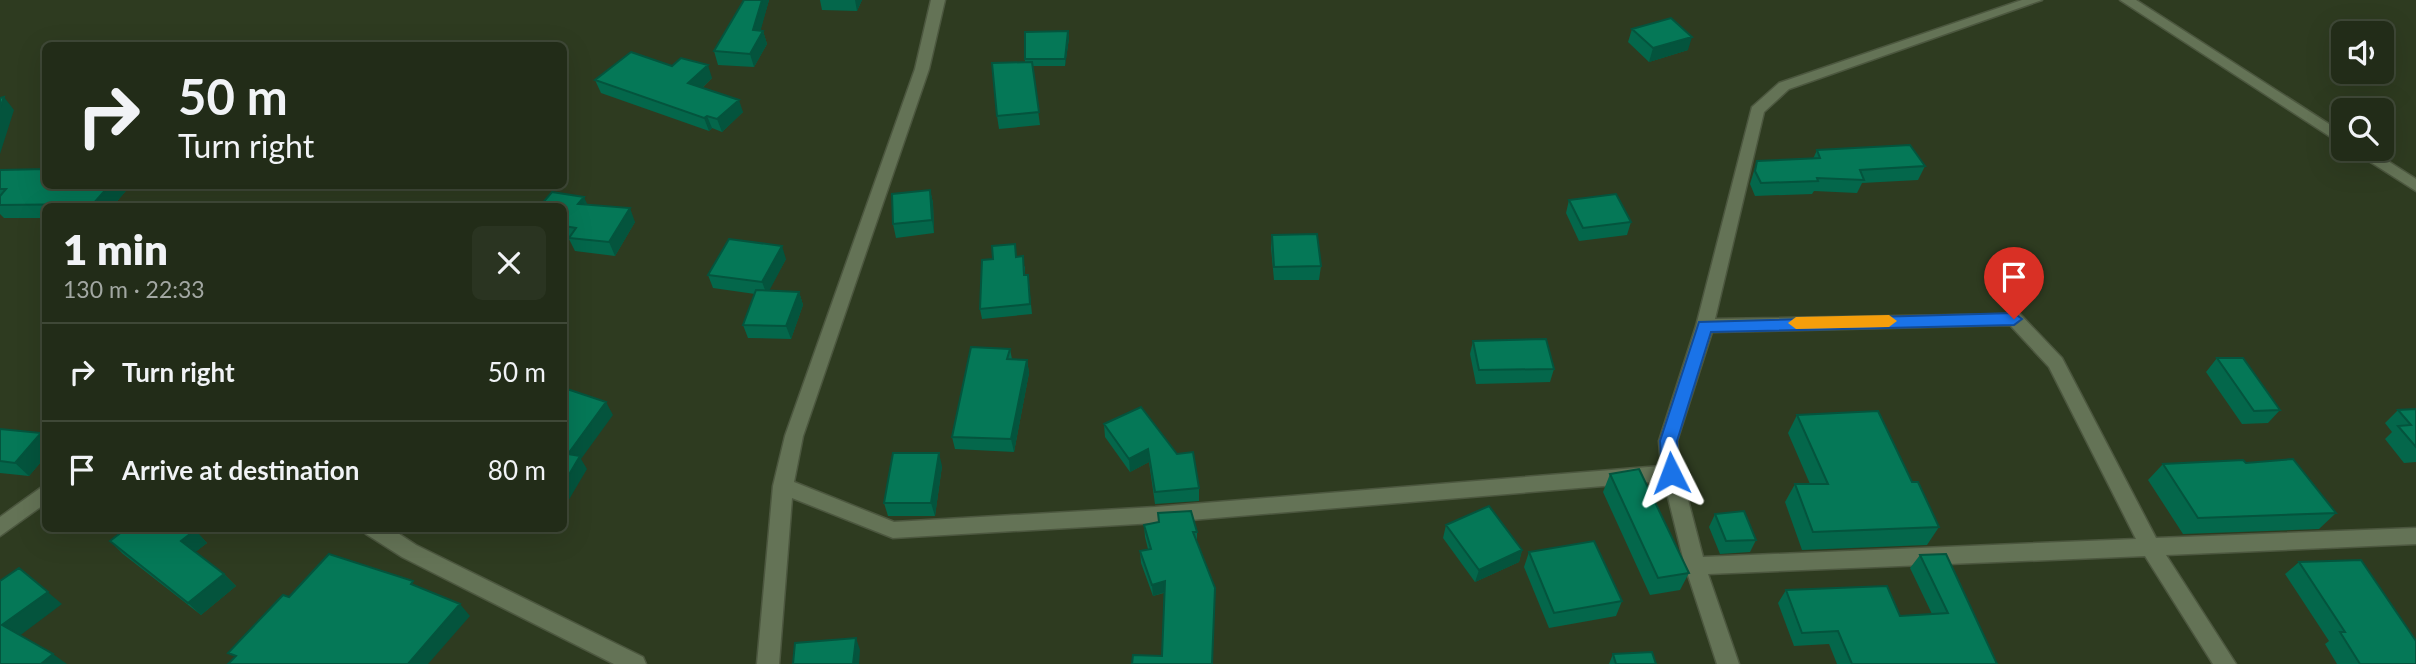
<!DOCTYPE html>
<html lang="en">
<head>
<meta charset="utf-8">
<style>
  body { margin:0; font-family:Lato,sans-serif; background:#2a3421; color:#f1f3f6; height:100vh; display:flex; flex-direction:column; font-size:26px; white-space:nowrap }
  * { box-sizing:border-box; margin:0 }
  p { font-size:23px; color:#a2a7a2 }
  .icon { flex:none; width:38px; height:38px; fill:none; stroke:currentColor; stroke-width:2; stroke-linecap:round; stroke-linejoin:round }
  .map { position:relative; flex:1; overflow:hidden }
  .sheet { position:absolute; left:42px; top:203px; width:525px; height:329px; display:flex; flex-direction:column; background:#222c18; border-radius:10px; box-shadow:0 7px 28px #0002,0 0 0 2px #3f4837 }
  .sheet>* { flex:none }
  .banner { position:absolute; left:42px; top:42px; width:525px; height:147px; border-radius:10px; box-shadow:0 7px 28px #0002,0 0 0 2px #3f4837; background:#222c18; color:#f1f3f6; overflow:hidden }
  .buttons { position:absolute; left:2331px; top:21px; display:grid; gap:14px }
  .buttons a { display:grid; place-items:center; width:63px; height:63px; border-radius:10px; background:#222c18; box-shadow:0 7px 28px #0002,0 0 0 2px #3f4837; font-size:35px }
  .pin { position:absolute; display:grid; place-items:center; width:60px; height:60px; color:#fff; margin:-72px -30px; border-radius:50% 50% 50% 0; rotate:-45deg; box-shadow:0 0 7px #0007 }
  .pin .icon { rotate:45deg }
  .me { position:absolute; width:77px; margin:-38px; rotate:357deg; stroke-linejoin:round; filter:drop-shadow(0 0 5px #0008) }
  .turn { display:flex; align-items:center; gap:24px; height:147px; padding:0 21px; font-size:32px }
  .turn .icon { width:91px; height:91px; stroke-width:2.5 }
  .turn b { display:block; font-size:49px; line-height:60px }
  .round { display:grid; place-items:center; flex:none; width:74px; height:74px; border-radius:10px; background:#2a3421 }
  .overview { display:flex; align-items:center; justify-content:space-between; height:119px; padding:0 21px }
  h1 { font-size:42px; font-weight:800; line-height:52px }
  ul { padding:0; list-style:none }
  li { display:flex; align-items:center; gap:21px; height:98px; padding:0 21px; border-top:2px solid #3f4837 }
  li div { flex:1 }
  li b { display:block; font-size:26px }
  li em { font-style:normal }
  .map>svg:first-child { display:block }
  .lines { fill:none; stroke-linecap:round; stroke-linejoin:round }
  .street-casing { stroke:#4c573f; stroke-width:3 }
  .street { fill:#647356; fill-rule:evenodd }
  .wall { fill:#04674b }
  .shaded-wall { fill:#04543d }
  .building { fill:#057857; stroke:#04543d; stroke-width:2 }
  .route { fill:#1a73e8; stroke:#114b97; stroke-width:2 }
  .slow { fill:#f59e0b }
</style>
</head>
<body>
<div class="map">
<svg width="2416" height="664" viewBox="0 0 2416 664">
  <rect width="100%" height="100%" fill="#2e3b20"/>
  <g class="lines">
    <defs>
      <path id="street" d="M931,0h14l-16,69 -126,367 -9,46 100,40 261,-15 506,-41 -2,-25 37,-115 56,-219 27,-24 243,-83h20l-253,89 -25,23 -49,207 305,-5 42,44 94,180 260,-10v16l-250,11 70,109h-23l-68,-108 -437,18 31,90h-22l-32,-98 -21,-85 -509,42 -262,15 -101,-40 -13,166h-22l16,-178 12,-50 130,-367zM2010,325l39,42 87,172 -433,18 -22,-84 -4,-32 35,-109z
        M2120,0h16l207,133v12z
        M2350,149h19l47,30v12z
        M46,484v19l-46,33v-19z
        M363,528h27l26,17 227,112 3,7h-32l-212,-107 -36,-23z"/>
    </defs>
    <use href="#street" class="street-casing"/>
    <use href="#street" class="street"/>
  </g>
  <path class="wall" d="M744,0h25l-9,31h3l4,13 -13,23 -36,-2 -4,-14z
    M820,0h42l-5,11 -35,-1z
    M1632,29l56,21 -39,12 -21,-20z
    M1068,31l1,7 -4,28h-33l8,59 -41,4 -2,-13 28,-54v-3z
    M672,66l40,12 -10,10 41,24 -21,20 -10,-4 -3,3 -108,-38 -6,-13z
    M1817,150l108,16 -7,14 -56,3 -5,10 -43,-2 -2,3 -57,2 -5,-12 7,-23 56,-2z
    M0,169l1,1 45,16h84l-17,20h-67v12h-42l-4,-4z
    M930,190l3,13 1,30 -38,5 -3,-14z
    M1569,200l62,22 -4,13 -48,6 -13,-28z
    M587,204l48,18 -20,34 -40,-5 -6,-12 -5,-1v-32z
    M1272,235l49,31 -2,14h-45l-3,-32z
    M1017,257l8,10v8h3l4,39 -50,5 -2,-10z
    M786,259l-17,31 30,2 4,13 -12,34 -43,-1 -5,-13 12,-31 -42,-6 -5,-13z
    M1473,341l81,28 -4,13 -74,2 -6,-30z
    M1010,349l2,10 15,1 2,13 -15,79 -59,-3 -3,-12z
    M2217,358l63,52 -12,13 -26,1 -36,-52z
    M2416,409v53l-12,1 -19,-24 7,-7 -7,-9 13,-13z
    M1797,415l115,67 27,45 -12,18 -125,5 -17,-48 10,-18h15l-22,-51z
    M1104,424l73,30 22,34v13l-44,3 -6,-42 -19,10 -25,-35z
    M0,429l41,4 5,5v18l-17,20 -29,-3z
    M2246,463l90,50 -17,16 -136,5 -35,-54 15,-16z
    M942,466l-7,50h-47l-4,-13z
    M1610,474l79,99 -9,17 -30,5 -47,-103z
    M1158,513l39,19v10l-35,114 2,-63 -11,3 -12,-33 -1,-12 8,-2 -3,-12 -1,-12 14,-3z
    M1715,514l41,26 -6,12 -30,2 -11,-27z
    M1446,525l76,25 -3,12 -44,20 -32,-44z
    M195,530l12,13 -12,9 29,22 12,12 -35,29 -78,-61 -13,-13z
    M1529,552l93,49 -6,15 -67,12 -25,-61z
    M1920,555l77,109h-160l-8,-20 -35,2 -16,-43 8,-13 114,26 32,-2 -22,-46z
    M2299,562l117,102h-79l-12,-20 4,-3 -44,-67z
    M1613,654l43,10h-47z"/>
  <path class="shaded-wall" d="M762,0h7l-11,40 5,-9 4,13 -13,23 -4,-13 3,-24z
    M855,0h7l-5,11z
    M1068,31l1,7 -4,28v-7z
    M1692,37l-4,13 -39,12 4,-14z
    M708,65l4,13 -19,18 -5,-13z
    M4,97l10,13 -14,44v-46z
    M739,100l4,12 -21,20 -5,-13z
    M707,116l5,12 -3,3 -5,-13z
    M109,186h21l-17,20h-17l-3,-2z
    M930,190l3,13 1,30 -2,-13z
    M584,197l6,13 -12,-6z
    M630,208l5,14 -20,34 -6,-14z
    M782,246l4,13 -19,36 -5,-13z
    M799,292l4,13 -12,34 -5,-13z
    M1027,360l2,13 -15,79 -3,-13z
    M606,402l7,13 -32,44 6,10 -23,39v-25l4,-29z
    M41,433l5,5v18l-17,20 -14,-13z
    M1148,449l1,13 -19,10 -1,-13z
    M939,453l3,13 -7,50 -4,-13z
    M195,530l12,13 -14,11 -12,-13z
    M1522,550l-3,12 -44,20 4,-12z
    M19,568l43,36 -44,33 -16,-12z
    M224,574l12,12 -35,29 -13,-12z
    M1165,581v11l-12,4 -1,-11z
    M460,604l10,12 -42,48h-20z
    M856,638l4,12 -1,14h-6z
    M53,654l14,10h-26z"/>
  <path class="building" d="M744,0h18l-9,30 10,1 -13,23 -36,-3z
    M1671,18l21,19 -39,11 -21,-19z
    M1068,31l-3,28h-40v-27z
    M631,52l41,14 9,-8 27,7 -20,18 51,17 -22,19 -10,-3 -3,2 -109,-38z
    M1032,62l7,50 -42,4 -5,-53z
    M4,97l-4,11v-10z
    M1910,145l15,21 -65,4 4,10 -47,-2 1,3 -57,2 -6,-12 2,-10 63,-3 -3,-8z
    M46,169v17h63l-16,18 -93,1v-9l6,-7h-6v-19z
    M930,190l2,30 -39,4 -1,-30z
    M552,192l32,5 -6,7 52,4 -21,34 -40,-4 7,-10 -12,-2v-20h-24z
    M1616,194l15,28 -48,6 -14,-28z
    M1317,234l4,32 -47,1 -2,-32z
    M729,239l53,7 -20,36 -54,-7z
    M1015,244l1,13 7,-1 1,19h4l2,29 -50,5 2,-49 11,-1 -1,-13z
    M756,290l43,2 -13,34 -43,-1z
    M1546,339l8,30 -75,1 -6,-29z
    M971,347l39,2 -3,10 20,1 -16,79 -59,-2z
    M2217,358h26l37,52 -26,1z
    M567,389l39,13 -38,52 12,2 -16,27v-90z
    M1141,407l36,47 16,-2 6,36 -44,4 -7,-43 -19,10 -25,-35z
    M2416,409v38l-18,-21 13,-1 -13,-15z
    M1878,411l34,71h6l21,45 -126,5 -18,-48h33l-31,-69z
    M0,429l41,4 -26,30 -15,-2z
    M893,453h46l-8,50h-47z
    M2293,459l43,54 -138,5 -35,-54 80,-4 3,3z
    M1639,469l50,104 -31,5 -48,-104z
    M1489,506l33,44 -43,20 -33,-45z
    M1191,511l6,21h-4l22,56 -3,76h-80l1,-9 29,1 3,-75 -13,4 -12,-34 11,-2 -7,-24 15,-3 -1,-9z
    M1744,511l12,29 -30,1 -11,-27z
    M127,528h65l3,2 -14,11 43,33 -36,29 -78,-62z
    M1594,541l28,60 -68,12 -25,-61z
    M329,554l84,27 -2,3 49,20 -52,60h-180l8,-8 -8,-3 55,-58 6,2z
    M1946,554l51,110h-145l-14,-33 -36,2 -16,-43 101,-4 13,30 48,-3 -28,-58z
    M2361,560l55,81v23h-56l-20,-32h5l-46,-70z
    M19,568l29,24 -46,33 51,29 -12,10h-41v-83z
    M856,638l-3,26h-60l2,-21z
    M1652,652l4,12h-40l-3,-10z"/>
  <path class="route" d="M2014,313l8,6 -8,6 -303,7 -34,109 2,32 -8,7 -9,-7 -2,-32 39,-119z"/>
  <path class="slow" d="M1889,315l8,6 -8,6 -93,2 -8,-6 8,-6z"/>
</svg>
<div class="buttons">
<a><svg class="icon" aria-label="sound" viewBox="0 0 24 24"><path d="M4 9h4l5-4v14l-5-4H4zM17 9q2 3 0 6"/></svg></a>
<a><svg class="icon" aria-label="search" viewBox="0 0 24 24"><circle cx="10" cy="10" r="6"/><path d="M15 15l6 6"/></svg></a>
</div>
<div class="pin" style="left:2014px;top:319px;background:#d93025"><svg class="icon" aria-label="arrive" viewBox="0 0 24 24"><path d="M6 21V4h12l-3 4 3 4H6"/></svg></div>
<svg class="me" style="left:1671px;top:473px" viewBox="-20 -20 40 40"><path d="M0-17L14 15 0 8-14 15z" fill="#1a73e8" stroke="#fff" stroke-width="4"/></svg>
<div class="banner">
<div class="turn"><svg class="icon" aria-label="right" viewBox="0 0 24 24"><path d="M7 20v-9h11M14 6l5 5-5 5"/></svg><div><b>50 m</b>Turn right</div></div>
</div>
<section class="sheet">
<div class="overview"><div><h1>1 min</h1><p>130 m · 22:33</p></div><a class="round"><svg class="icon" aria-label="close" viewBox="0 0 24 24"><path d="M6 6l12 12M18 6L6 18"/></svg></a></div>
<ul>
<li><svg class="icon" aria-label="right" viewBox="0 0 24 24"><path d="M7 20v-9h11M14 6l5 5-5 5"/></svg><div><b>Turn right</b></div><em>50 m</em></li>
<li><svg class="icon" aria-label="arrive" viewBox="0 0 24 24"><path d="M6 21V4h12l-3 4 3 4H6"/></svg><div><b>Arrive at destination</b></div><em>80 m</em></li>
</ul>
</section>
</div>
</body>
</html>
